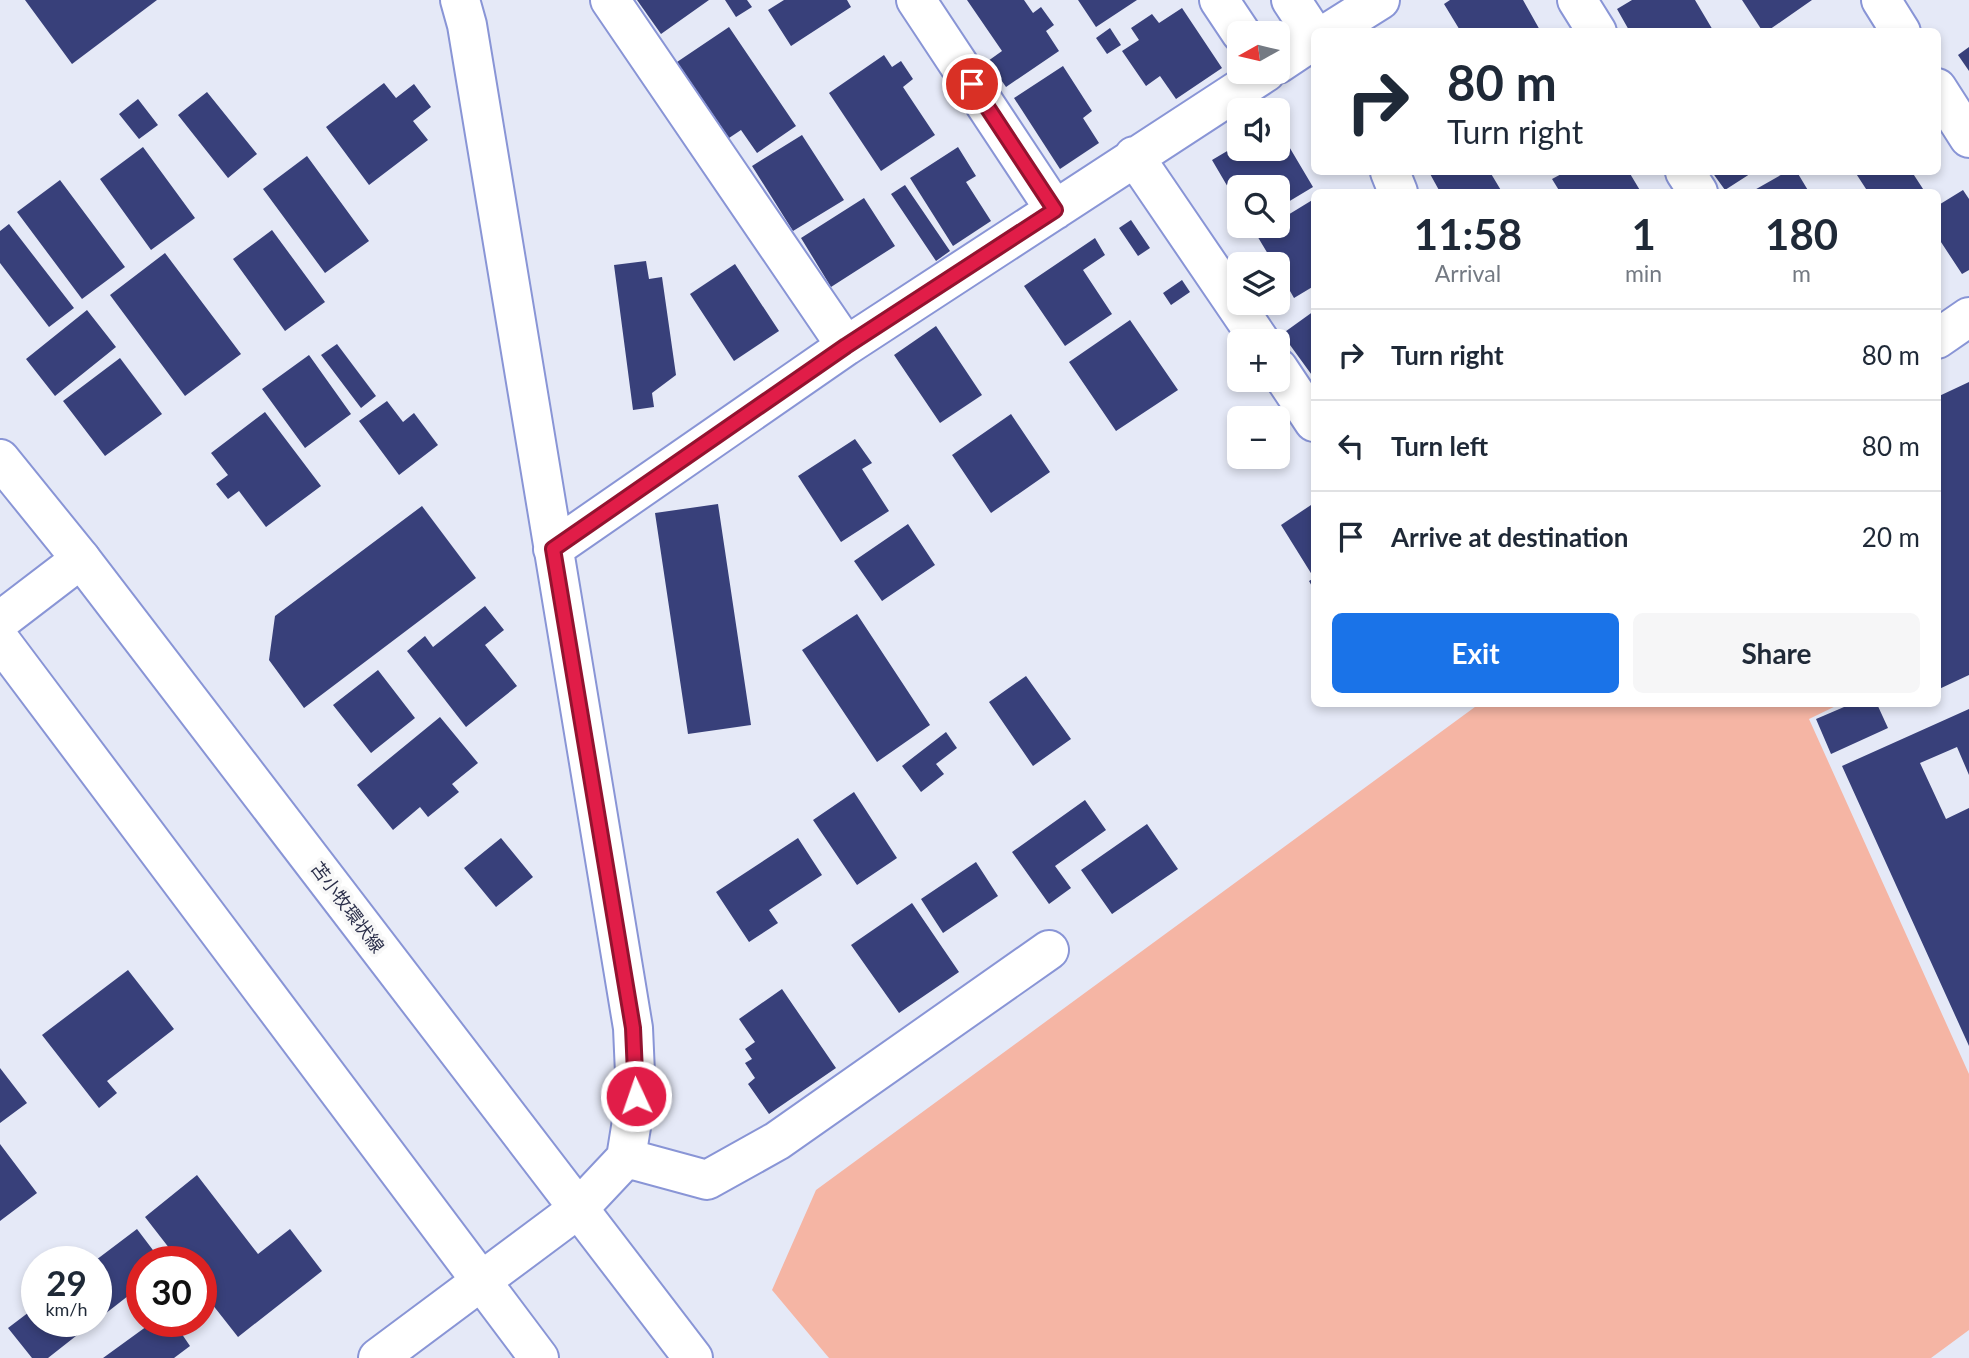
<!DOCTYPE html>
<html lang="en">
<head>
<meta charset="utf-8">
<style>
  body { margin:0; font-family:Lato,"Noto Sans JP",sans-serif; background:#f6f6f7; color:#1f2937; height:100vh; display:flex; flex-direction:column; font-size:26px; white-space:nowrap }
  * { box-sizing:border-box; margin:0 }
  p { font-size:23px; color:#747a83 }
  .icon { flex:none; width:38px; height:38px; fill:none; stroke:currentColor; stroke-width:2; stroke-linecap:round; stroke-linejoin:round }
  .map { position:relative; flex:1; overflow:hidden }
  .panel { position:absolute; left:1311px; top:189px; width:630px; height:518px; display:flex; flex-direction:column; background:#fff; border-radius:10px; box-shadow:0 4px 10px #0003 }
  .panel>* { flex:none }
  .hud { position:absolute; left:1311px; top:28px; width:630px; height:147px; border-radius:10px; box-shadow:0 4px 10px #0003; background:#fff; color:#1f2937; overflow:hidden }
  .needle { width:46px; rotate:262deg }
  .tools { position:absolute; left:1227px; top:21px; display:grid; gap:14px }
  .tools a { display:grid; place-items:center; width:63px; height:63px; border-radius:10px; background:#fff; box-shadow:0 4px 10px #0003; font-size:35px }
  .speed { position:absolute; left:21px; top:1246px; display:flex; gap:14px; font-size:35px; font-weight:700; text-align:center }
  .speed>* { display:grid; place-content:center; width:91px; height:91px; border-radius:50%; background:#fff; box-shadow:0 4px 10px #0003; line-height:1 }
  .speed small { font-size:18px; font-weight:400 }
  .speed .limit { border:10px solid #d22; background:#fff; color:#111 }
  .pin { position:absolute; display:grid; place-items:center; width:60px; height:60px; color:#fff; margin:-30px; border:4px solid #fff; border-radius:50%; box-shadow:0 2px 7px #0007 }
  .me { position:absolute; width:77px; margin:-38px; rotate:357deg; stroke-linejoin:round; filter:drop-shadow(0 0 5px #0008) }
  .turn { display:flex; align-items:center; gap:24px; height:147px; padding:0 21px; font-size:32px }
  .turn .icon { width:91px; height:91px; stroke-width:2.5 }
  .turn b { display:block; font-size:49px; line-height:60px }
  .eta { display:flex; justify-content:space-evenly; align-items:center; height:119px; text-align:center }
  .eta b { font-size:42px; font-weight:700; line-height:49px }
  .cta { display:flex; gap:14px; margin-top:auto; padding:14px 21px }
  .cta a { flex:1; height:80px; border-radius:10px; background:#1a73e8; color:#fff; font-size:28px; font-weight:700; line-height:80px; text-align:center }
  .cta a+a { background:#f6f6f7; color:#1f2937 }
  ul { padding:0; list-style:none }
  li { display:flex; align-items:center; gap:21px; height:91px; padding:0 21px; border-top:2px solid #e0e1e3 }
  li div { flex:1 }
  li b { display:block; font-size:26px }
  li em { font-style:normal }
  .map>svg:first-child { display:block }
  .green { fill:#f5b5a4 }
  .building { fill:#38407a }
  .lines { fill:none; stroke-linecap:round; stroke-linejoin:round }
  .minor-casing { stroke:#8995d6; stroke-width:42 }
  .secondary-casing { stroke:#8995d6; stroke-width:42 }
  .minor { stroke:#fff; stroke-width:38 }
  .secondary { stroke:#fff; stroke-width:38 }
  .route-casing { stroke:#92132f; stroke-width:18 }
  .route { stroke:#e11d48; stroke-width:12 }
  .labels { text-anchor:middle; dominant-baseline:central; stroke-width:7; stroke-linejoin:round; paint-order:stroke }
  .street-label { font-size:18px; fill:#2b2f4a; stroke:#f7f7f7 }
</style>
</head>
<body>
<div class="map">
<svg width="1969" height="1358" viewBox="0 0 1969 1358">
  <rect width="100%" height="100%" fill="#e5e9f7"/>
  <path class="green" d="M1479,704h361l-31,15 160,355v256l-38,28h-1102l-57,-68 44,-100z"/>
  <path class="building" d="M25,0h132l-85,64z
    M637,0h72l-48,34z
    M725,0h22l5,7 -16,10z
    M784,0h63l4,7 -60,39 -23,-36z
    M967,0h57l9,13 8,-6 13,18 -8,6 13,20 -53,36 -18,-26 14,-10z
    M1078,0h59l-41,27z
    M1450,0h73l18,32h-80l-17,-28z
    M1632,0h63l19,32h-84l-13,-23z
    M1742,0h70l-46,32h-3z
    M1182,8l40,60 -46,31 -16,-23 -14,10 -24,-35 17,-11 -8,-12 21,-14 7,9z
    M729,27l67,99 -39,27 -16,-23 -12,8 -52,-76z
    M1110,28l11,17 -14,9 -11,-16z
    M1969,47v24l-11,-16z
    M884,55l8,12 9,-6 12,18 -10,8 32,48 -54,36 -52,-78z
    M1063,66l29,45 -9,7 16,25 -39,26 -46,-71z
    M384,83l12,15 18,-14 17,23 -18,14 15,19 -59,45 -43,-58z
    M207,92l50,62 -29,24 -50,-63z
    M138,99l20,26 -19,14 -20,-25z
    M1239,128v21h39v-21l35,59 -35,21v-21h-39v19l-27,-46 22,-13 -7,-12z
    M802,135l42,65 -51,31 -41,-65z
    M143,147l52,71 -44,32 -51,-71z
    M958,147l18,29 -10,6 25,39 -38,25 -43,-68z
    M307,156l62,85 -44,32 -62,-84z
    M1429,172h61l12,20h-62z
    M1565,172h64l12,20h-81l-8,-13z
    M1712,172h41l-28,18z
    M1786,172h11l12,20h-58z
    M1855,172h57l13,20h-57z
    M60,180l65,87 -43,32 -65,-87z
    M905,185l45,66 -14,10 -45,-67z
    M1963,190l6,9v71l-7,4 -25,-38v-30z
    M864,198l31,48 -64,41 -30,-49z
    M1314,199v87l-20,12 -16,-28v-6h-4l-18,-30 14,-8h8v-5z
    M1131,220l19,28 -12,8 -19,-28z
    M9,224l65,84 -25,19 -49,-64v-32z
    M272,230l53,72 -40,29 -52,-72z
    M1095,238l10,17 -22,15 29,44 -47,32 -41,-60z
    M165,253l76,101 -56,42 -75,-101z
    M646,261l3,18 13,-2 14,98 -24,18 2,14 -21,3 -19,-145z
    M735,264l44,67 -45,30 -44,-67z
    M1182,280l8,12 -19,13 -8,-12z
    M87,310l29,37 -61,49 -29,-37z
    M1314,311v67l-32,-44z
    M1130,320l48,70 -62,41 -47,-69z
    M936,326l46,69 -42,28 -46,-68z
    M337,344l39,52 -15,12 -40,-53z
    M309,355l42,59 -46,34 -43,-59z
    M120,358l42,56 -57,42 -42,-55z
    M1969,382v293l-32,15v-293z
    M387,401l16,21 11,-9 24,32 -39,30 -40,-54z
    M265,412l56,74 -55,41 -27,-36 -11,8 -12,-15 12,-9 -17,-22z
    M1011,414l39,58 -59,41 -39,-58z
    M855,439l17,24 -10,6 27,42 -48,31 -43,-66z
    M1314,503v87l-5,-9 5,-3 -33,-53z
    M718,504l33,221 -63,9 -33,-221z
    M422,506l54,72 -172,130 -35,-48 6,-44z
    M908,524l27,41 -53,36 -28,-40z
    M485,606l19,24 -19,15 32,41 -51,41 -59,-76 18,-15 8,11z
    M857,614l73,111 -53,37 -75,-112z
    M378,670l37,48 -44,35 -38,-48z
    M1026,676l45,63 -38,27 -44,-64z
    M1851,704h26l11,24 -57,26 -15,-35z
    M1969,709v66l-12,-28 -37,16 26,56 23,-11v238l-127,-280z
    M440,717l38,46 -26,21 7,8 -31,25 -8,-10 -27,23 -36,-45z
    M946,732l11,16 -21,16 8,10 -23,18 -19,-26z
    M854,792l43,66 -40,27 -44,-65z
    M1085,800l21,30 -51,36 16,22 -22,16 -37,-52z
    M1147,824l31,45 -66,45 -31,-44z
    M501,838l32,39 -37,30 -32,-39z
    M798,838l24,37 -53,35 9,13 -29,19 -33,-50z
    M976,862l22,34 -55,37 -22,-34z
    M912,903l47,69 -60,41 -48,-68z
    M128,970l46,59 -67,52 10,12 -18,15 -57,-73z
    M782,989l54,79 -67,46 -21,-30 7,-6 -10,-15 7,-4 -7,-10 10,-7 -16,-23z
    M0,1068l27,35 -27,20z
    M0,1144l37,49 -37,28z
    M197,1175l61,79 32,-25 32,42 -84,66 -37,-47v-28h-21l-35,-45z
    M137,1229l25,33h-20v23l-46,36v-61z
    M37,1306v15h58l-47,37h-16l-24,-30z
    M154,1321h19l17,25 -16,12h-71z"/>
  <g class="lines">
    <defs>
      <path id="minor" d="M610,0l236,346
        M916,0l139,210
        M1219,0l22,33
        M1291,0l23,35
        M1577,0l20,32
        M1881,0l20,32
        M1329,32l51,-32
        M1278,64l36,-24
        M1937,88l32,50
        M1134,156l126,185
        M1390,172l8,20
        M1685,172l13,20
        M1937,339l32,-22
        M1278,368l36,54
        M553,549l293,-203 420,-274
        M0,621l81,-62
        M626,1158l81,22 70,-39 272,-191
        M378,1358l200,-149 48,-51 10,-62 -3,-68 -166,-1003 -7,-25"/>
      <path id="secondary" d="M0,459l81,100 612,799
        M0,640l539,718"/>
    </defs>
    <use href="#minor" class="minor-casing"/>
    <use href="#secondary" class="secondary-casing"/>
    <use href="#minor" class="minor"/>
    <use href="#secondary" class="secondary"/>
  </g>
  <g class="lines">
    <defs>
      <path id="route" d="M636,1096l-3,-68 -80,-479 293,-203 209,-136 -83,-126"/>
    </defs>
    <use href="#route" class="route-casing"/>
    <use href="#route" class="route"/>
  </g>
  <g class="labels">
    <g class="street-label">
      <text transform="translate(348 907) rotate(53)">苫小牧環状線</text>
    </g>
  </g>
</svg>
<div class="tools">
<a><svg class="needle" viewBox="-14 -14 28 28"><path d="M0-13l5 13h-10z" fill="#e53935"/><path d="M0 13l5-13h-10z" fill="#747a83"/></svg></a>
<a><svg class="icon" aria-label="sound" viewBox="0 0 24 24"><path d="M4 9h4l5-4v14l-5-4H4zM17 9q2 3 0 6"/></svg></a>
<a><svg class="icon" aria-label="search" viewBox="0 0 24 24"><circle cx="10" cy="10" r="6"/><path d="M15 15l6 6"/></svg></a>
<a><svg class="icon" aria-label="layers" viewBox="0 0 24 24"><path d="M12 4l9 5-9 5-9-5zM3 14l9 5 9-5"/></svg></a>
<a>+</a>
<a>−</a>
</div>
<div class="speed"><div>29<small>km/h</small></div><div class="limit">30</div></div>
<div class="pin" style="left:972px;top:84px;background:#d93025"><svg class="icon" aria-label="arrive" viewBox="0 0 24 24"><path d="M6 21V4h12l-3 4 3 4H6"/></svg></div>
<svg class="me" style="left:636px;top:1096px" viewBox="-20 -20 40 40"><circle r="17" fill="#e11d48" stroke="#fff" stroke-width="3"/><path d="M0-11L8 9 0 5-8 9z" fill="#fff"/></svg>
<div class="hud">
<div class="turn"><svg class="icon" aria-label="right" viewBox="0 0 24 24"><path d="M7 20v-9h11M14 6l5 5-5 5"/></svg><div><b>80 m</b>Turn right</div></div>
</div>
<section class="panel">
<div class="eta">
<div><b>11:58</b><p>Arrival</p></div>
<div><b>1</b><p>min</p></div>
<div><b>180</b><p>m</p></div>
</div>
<ul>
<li><svg class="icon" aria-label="right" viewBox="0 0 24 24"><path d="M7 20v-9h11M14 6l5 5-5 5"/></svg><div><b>Turn right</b></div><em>80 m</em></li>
<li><svg class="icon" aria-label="left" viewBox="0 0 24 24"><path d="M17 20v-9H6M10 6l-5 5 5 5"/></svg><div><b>Turn left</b></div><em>80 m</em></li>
<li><svg class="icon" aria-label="arrive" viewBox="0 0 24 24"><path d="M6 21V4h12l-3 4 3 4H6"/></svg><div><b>Arrive at destination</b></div><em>20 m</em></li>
</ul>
<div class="cta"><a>Exit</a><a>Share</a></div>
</section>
</div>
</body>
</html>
